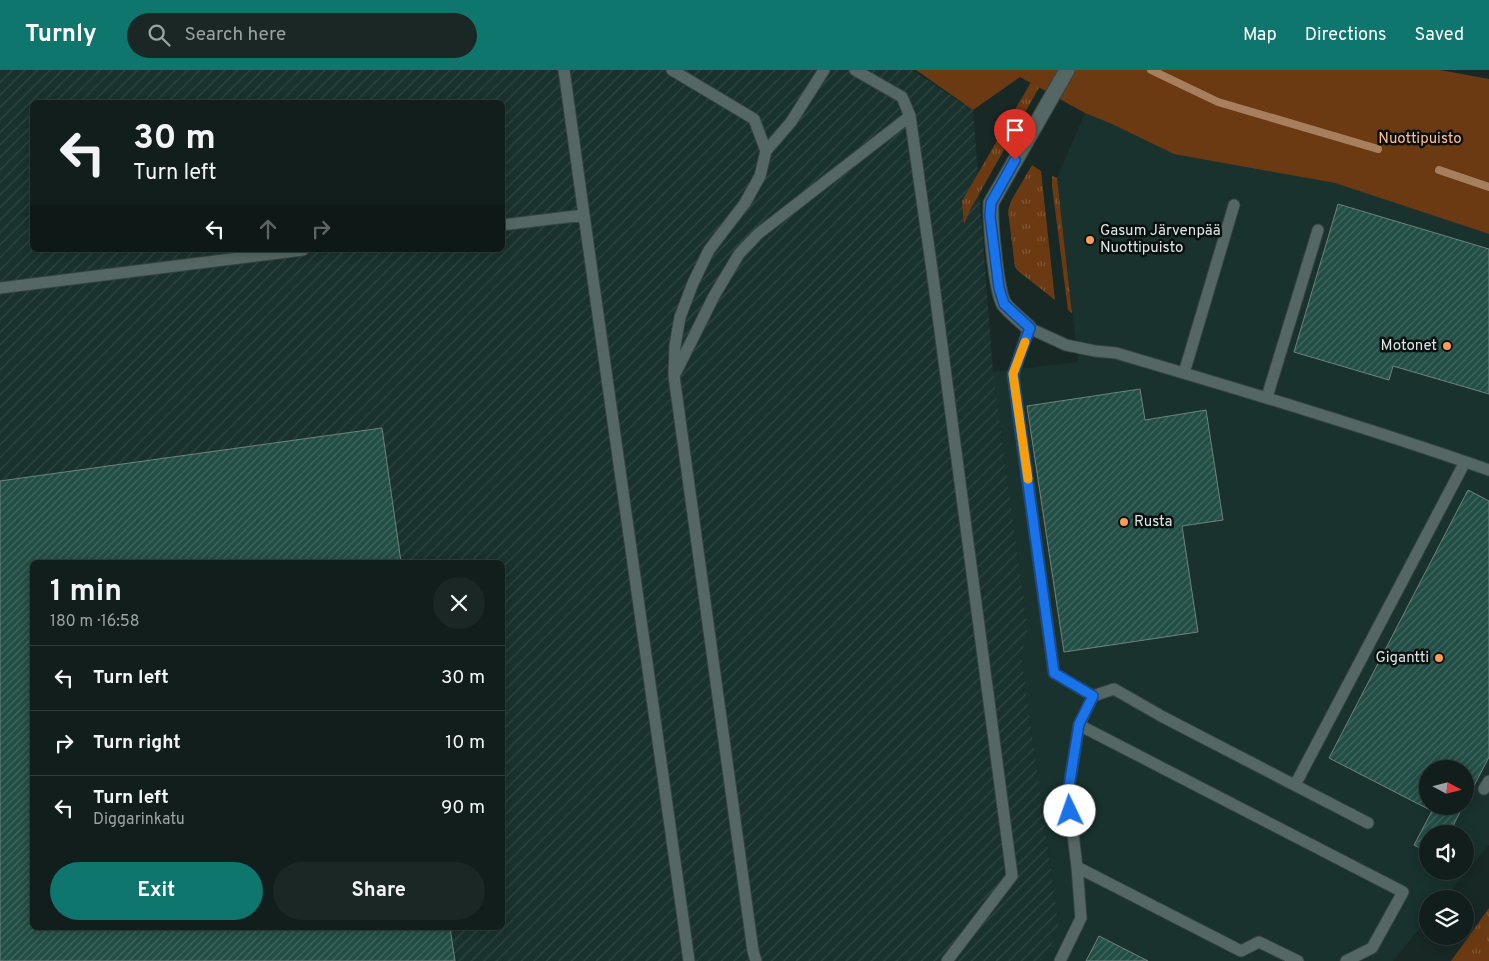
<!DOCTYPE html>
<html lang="en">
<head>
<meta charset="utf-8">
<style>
  body { margin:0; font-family:Overpass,sans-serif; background:#1b2725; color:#f1f3f6; height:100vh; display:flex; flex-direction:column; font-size:19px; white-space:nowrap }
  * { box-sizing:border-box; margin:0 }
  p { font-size:16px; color:#9ca2a3 }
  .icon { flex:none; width:28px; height:28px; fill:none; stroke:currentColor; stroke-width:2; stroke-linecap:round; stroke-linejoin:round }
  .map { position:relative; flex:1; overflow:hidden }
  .panel { position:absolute; left:30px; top:490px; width:475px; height:370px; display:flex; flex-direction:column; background:#121e1c; border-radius:8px; box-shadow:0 2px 12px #0003,0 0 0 1px #313c3b }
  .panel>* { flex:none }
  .top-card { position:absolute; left:30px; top:30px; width:475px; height:152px; border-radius:8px; box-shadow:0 2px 12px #0003,0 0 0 1px #313c3b; background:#121e1c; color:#f1f3f6; overflow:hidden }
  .needle { width:32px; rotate:97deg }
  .fabs { position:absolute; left:1419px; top:690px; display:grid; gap:10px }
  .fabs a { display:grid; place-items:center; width:55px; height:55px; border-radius:50%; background:#121e1c; box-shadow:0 2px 12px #0003,0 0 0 1px #313c3b; font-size:25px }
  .pin { position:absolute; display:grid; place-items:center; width:42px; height:42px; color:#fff; margin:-51px -21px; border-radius:50% 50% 50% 0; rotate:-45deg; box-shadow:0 0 5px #0007 }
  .pin .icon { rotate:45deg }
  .me { position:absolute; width:55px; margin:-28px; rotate:357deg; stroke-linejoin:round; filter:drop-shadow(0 0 4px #0008) }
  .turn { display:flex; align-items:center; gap:18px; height:105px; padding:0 20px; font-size:22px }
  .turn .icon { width:65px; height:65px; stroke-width:2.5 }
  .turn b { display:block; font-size:35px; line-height:42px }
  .lanes { display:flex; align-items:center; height:48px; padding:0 20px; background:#0003; justify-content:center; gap:25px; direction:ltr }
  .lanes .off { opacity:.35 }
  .round { display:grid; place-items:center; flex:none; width:52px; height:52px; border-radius:26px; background:#1b2725 }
  .summary { display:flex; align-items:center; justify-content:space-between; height:85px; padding:0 20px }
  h1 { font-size:30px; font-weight:700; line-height:38px }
  .action { display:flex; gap:10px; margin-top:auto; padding:10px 20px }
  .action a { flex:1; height:58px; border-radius:30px; background:#0f766e; color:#fff; font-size:20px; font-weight:700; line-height:58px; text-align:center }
  .action a+a { background:#1b2725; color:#f1f3f6 }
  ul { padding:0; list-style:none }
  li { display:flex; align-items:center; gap:15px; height:65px; padding:0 20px; border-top:1px solid #313c3b }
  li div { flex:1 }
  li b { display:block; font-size:19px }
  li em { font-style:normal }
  header { display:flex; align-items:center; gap:30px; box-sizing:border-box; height:70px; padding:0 25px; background:#0f766e; color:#fff }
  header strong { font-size:24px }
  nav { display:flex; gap:28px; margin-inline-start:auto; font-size:18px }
  .search { width:350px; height:45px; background:#1b2725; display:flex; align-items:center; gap:12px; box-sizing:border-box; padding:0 18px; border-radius:28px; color:#9ca2a3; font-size:19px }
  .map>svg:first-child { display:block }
  .built { fill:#19322d; fill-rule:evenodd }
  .industrial { fill:url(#industrial-furrows); fill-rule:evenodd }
  .grass { fill:url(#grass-tufts) }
  .park { fill:#6b3a13 }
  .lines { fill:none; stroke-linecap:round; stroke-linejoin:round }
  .stream { stroke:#a77f5e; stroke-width:8 }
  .building { fill:url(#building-hatch); stroke:#70827e }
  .lane-casing { stroke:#374441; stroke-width:13 }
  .street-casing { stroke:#374441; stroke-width:17 }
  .lane { stroke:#556764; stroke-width:11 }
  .street { stroke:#556764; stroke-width:15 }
  .route-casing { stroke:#114b97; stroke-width:12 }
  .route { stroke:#1a73e8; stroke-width:9 }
  .slow { stroke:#f59e0b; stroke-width:9 }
  .poi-dot { fill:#fd9d55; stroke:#09100e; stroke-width:2 }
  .labels { text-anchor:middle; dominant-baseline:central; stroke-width:5; stroke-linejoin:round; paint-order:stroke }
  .park-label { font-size:15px; fill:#febe92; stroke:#09100e }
  .poi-label { font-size:15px; fill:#dce6e4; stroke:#09100e; text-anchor:start }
</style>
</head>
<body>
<header>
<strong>Turnly</strong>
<div class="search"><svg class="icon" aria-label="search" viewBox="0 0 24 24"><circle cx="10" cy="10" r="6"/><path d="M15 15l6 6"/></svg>Search here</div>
<nav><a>Map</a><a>Directions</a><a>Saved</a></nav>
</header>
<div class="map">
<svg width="1489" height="891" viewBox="0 0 1489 891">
  <defs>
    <pattern id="industrial-furrows" width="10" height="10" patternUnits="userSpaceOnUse" patternTransform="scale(1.25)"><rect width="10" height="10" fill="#19322d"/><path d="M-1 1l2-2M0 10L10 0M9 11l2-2" fill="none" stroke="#2f4641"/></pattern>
    <pattern id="grass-tufts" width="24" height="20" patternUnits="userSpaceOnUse" patternTransform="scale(1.25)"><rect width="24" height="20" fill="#6b3a13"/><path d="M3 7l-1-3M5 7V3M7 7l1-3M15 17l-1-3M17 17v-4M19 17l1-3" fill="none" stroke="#805635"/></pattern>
    <pattern id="building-hatch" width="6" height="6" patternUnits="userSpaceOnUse" patternTransform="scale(1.25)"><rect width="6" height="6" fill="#224e46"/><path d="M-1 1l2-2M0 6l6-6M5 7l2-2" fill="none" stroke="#426861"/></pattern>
  </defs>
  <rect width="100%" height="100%" fill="#182825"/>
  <path class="built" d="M1085,43l27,11 223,59 154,51v611l-45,54h-16l-1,20 -34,42h-350l16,-32 -38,-274 7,-22 -35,-261 85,-10 -21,-184zM1428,699h37v37h-37zM1428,764h37v37h-37z"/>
  <path class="industrial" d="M0,0h912l61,40 20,262 35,261 -7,22 38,274 -16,32h-1043zM32,32h470v148h-470zM32,492h470v366h-470z"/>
  <path class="grass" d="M1038,0h11l-80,142 -5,13 -2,-24z
    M1032,95l9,6 14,129 -37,-29 -3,-4 -7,-56 3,-10z
    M1052,106l5,2 15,135 -4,-3 -16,-124z
    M1489,838v53h-38z"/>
  <path class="park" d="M916,0h524l49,9v155l-154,-51 -161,-29 -62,-30 -27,-11 -65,-36 -47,33z"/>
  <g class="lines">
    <path class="stream" d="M1151,0l67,32 160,47
      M1439,100l50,17"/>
  </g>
  <path class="building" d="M1338,134l151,45v145l-96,-28 -4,14 -95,-28z
    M1140,319l5,31 61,-10 17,110 -41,6 16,106 -134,20 -37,-246z
    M382,358l19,134h-369v366h418l5,33h-455v-480z
    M1468,420l21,11v256l-24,46v-34h-37v37h35l-14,28h-21v18l-14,-7 18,-34 -103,-53z
    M1099,866l49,25h-62z"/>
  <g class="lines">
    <defs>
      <path id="lane" d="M564,0l20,145
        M672,0l82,49 12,32 -6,25 -15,27 -36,47 -16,33 -13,34 -5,29 -1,30 79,575 3,10
        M855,0l47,27 8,19 22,154 80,606 -65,85
        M766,81l25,-29 33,-52
        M502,155l82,-10 105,746
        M0,218l303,-38
        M676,302l38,-76 25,-42 19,-20 152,-118
        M1184,303l50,-168
        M1267,327l51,-167
        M1093,626l-39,-23 -41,-298 16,-47 37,17 29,6 21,2c125,37 250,74 373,117
        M1079,655l324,167 -31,56 -26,13
        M1295,715l170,-323
        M1484,719l5,-8
        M1077,797l164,84 18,-9 39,19
        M1060,891l21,-43 -4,-51 -9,-74 11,-68 14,-29 21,-7 49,28 205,106"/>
      <path id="street" d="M1029,258c-6,-6 -21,-18 -25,-24 -8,-13 -14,-84 -13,-101l76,-133"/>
    </defs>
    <use href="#lane" class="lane-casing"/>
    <use href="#street" class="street-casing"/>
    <use href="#lane" class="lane"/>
    <use href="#street" class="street"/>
  </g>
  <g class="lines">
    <defs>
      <path id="route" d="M1015,90l-24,43 -1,13 9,72 5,16 26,24 -17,46 41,299 39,23 -14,28 -11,69 2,18"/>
    </defs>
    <use href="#route" class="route-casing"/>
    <use href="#route" class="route"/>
    <path class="slow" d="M1025,272l-12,32 15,105"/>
  </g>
  <g class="poi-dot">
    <circle cx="1090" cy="170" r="5"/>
    <circle cx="1447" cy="276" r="5"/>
    <circle cx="1124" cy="452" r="5"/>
    <circle cx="1439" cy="588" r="5"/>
  </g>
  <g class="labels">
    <g class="park-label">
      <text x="1420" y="69">Nuottipuisto</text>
    </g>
    <g class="poi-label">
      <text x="1100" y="161">Gasum Järvenpää<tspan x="1100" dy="17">Nuottipuisto</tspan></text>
      <text x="1437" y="276" text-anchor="end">Motonet</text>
      <text x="1134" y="452">Rusta</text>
      <text x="1429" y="588" text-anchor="end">Gigantti</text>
    </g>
  </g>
</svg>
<div class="fabs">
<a><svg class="needle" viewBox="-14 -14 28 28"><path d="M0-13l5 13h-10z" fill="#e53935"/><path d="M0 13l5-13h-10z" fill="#9ca2a3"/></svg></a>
<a><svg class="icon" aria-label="sound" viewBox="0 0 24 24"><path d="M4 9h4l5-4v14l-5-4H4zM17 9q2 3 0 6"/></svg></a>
<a><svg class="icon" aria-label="layers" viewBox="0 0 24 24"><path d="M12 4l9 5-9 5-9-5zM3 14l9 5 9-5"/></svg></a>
</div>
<div class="pin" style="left:1015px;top:90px;background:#d93025"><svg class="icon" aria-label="arrive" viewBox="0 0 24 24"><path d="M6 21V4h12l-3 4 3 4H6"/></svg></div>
<svg class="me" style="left:1070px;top:741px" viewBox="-20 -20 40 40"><circle r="19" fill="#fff"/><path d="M0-13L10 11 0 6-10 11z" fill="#1a73e8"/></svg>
<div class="top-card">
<div class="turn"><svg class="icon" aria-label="left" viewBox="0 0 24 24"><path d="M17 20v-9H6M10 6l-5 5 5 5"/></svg><div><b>30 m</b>Turn left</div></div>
<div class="lanes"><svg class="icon" aria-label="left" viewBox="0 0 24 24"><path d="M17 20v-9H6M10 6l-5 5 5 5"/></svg><svg class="icon off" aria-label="ahead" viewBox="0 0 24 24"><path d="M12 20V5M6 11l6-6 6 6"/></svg><svg class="icon off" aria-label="right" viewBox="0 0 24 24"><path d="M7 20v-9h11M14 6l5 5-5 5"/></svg></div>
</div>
<section class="panel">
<div class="summary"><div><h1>1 min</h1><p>180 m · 16:58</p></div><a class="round"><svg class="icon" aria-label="close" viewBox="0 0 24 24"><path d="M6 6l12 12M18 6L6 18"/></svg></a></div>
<ul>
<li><svg class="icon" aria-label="left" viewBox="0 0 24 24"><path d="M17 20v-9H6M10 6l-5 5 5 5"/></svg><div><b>Turn left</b></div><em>30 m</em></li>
<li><svg class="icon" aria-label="right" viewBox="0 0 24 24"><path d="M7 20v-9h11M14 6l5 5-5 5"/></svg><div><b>Turn right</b></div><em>10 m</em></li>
<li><svg class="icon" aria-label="left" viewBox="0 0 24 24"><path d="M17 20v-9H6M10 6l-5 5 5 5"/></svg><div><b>Turn left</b><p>Diggarinkatu</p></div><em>90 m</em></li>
</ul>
<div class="action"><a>Exit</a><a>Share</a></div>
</section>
</div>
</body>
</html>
